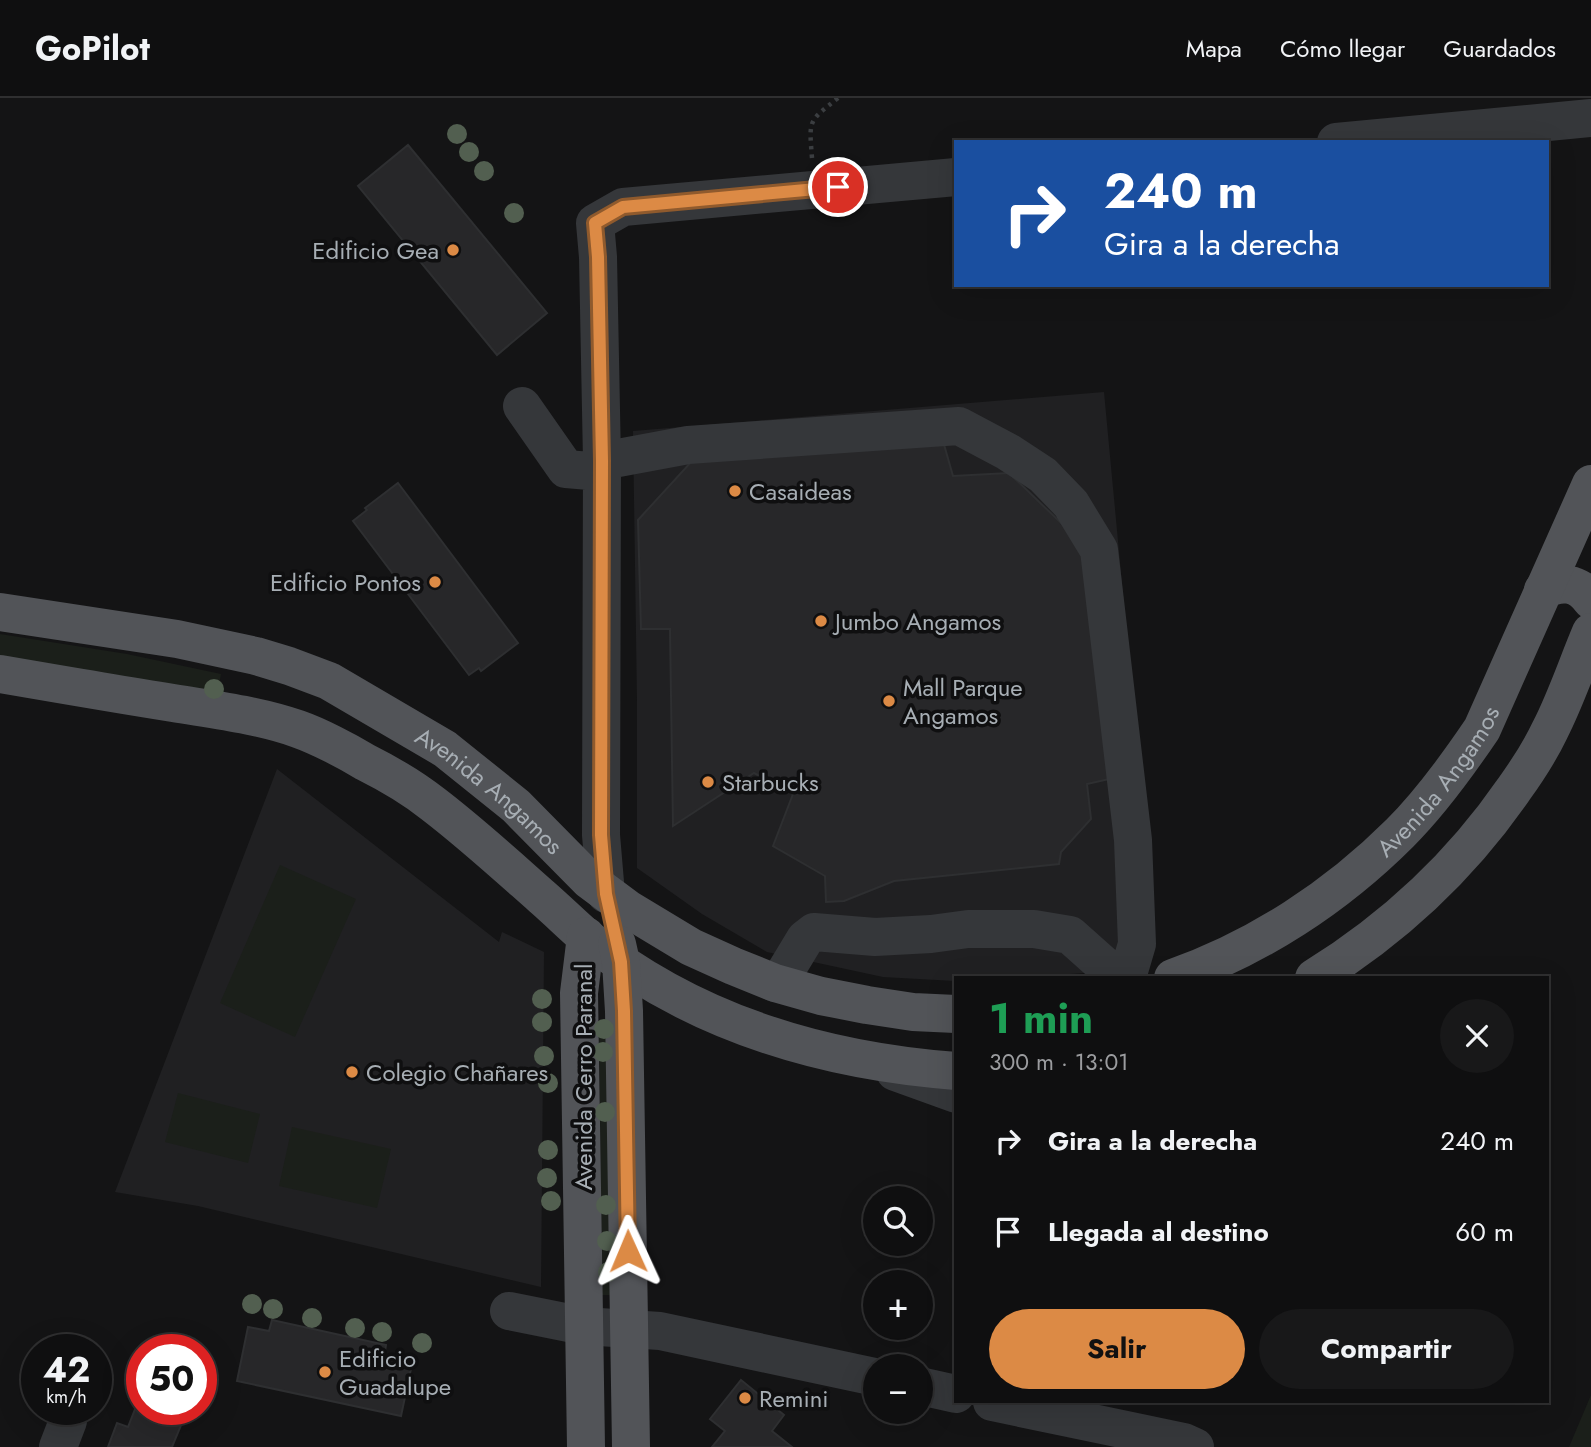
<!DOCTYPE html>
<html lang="es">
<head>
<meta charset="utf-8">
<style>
  body { margin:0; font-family:Jost,sans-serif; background:#181819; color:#f1f3f6; height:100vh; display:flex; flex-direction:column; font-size:26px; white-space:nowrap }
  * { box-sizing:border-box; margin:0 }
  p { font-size:23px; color:#9b9c9f }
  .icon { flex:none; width:38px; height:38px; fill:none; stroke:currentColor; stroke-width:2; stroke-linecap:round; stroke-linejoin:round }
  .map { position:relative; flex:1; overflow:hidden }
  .panel { position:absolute; left:954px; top:878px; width:595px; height:427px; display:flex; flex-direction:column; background:#0f0f10; border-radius:0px; box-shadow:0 7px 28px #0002,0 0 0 2px #2f2f30 }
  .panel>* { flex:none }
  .banner { position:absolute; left:954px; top:42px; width:595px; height:147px; border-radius:0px; box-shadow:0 7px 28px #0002,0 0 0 2px #2f2f30; background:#1a4fa0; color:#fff; overflow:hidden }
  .controls { position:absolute; left:863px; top:1088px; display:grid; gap:14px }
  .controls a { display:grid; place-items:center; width:70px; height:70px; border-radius:50%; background:#0f0f10; box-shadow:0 7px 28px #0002,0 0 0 2px #2f2f30; font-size:35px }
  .speed { position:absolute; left:21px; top:1236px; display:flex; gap:14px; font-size:35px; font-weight:700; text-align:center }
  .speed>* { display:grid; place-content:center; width:91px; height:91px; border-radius:50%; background:#0f0f10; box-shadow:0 7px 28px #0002,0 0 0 2px #2f2f30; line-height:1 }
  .speed small { font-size:18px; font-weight:400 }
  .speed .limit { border:10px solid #d22; background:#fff; color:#111 }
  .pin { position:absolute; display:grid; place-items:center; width:60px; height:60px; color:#fff; margin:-30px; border:4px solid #fff; border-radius:50%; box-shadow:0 2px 7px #0007 }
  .me { position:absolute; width:77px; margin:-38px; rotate:359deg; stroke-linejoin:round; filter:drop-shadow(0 0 5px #0008) }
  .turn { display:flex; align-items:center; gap:24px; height:147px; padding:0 35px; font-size:32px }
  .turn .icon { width:91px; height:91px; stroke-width:2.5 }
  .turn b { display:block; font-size:49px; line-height:60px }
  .round { display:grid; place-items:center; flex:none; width:74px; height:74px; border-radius:37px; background:#181819 }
  .headline { display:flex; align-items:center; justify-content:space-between; height:119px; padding:0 35px }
  h1 { font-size:42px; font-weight:700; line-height:52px; color:#1e9e55 }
  .action { display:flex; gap:14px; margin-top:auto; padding:14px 35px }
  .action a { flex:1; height:80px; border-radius:42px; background:#dc8a45; color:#111; font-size:28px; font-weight:700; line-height:80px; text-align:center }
  .action a+a { background:#181819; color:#f1f3f6 }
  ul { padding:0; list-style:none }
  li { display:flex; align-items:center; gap:21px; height:91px; padding:0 35px }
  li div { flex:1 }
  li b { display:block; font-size:26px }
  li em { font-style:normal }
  header { display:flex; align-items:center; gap:42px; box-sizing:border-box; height:98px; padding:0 35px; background:#0f0f10; border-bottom:2px solid #2f2f30 }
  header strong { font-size:33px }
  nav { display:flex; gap:38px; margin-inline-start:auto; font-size:24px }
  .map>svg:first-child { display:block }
  .built { fill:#202022 }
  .green { fill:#1b1f1a }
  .building { fill:#272729; stroke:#2e2f31; stroke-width:2 }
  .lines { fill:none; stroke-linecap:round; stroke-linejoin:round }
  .path { stroke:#3b3e41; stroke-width:4.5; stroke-dasharray:3.5 5; stroke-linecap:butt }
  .minor { stroke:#35373a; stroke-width:38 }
  .major { stroke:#525458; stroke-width:38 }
  .tree { fill:#525f50 }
  .route-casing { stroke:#8f5a2d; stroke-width:18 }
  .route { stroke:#dc8a45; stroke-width:12 }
  .poi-dot { fill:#dc8a45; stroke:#0f0f10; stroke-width:2.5 }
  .labels { text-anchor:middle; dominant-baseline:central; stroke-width:7; stroke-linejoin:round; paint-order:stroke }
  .poi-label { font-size:24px; fill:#a7aeb4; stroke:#0f0f10; text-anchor:start }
  .street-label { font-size:24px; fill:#a7aeb4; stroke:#0f0f10 }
</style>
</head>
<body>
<header>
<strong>GoPilot</strong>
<nav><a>Mapa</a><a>Cómo llegar</a><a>Guardados</a></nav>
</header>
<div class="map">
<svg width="1591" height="1349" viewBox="0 0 1591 1349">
  <rect width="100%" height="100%" fill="#141415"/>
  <path class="built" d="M1104,294l51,543 -70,38 -71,5h-58l-1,3 -72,-4 -116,-25 -65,-38 -65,-46v-167l-4,-270z
    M277,671l222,173 3,-10 42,20 -3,335 -343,-81 -83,-14z"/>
  <path class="green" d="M0,536l127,20 94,20 -5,27 -216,-36z
    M280,767l76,34 -61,138 -75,-34z
    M599,924l13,6 2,267h-12z
    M178,995l82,21 -12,49 -83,-21z
    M292,1029l99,22 -14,59 -98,-22z
    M1591,1297v52h-22z"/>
  <path class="building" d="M408,47l139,168 -50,42 -139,-169z
    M941,336l12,42 56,-3 74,71 35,233 -31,7 4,35 -30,33 -2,12 -165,17 -50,20 -18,1 -1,-26 -52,-30 20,-52 -39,-21 -81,53 -3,-197h-29l-3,-109 65,-71z
    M398,385l120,160 -37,28 -2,-3 -10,7 -116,-154 14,-11 -2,-2z
    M272,1222l114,25 -2,12 28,7 -11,52 -164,-35 11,-54 21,4z
    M741,1282l43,35 -12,16 20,16h-80l13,-16 -15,-12z
    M139,1301l3,1v9h19l23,9 -12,29h-64l9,-24 11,4z"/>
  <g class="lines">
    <path class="path" d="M812,60c-3,-39 -4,-36 26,-60"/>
    <path class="minor" d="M1336,44l255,-24
      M522,308l44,63 36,3
      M602,363l86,-16 271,-19 49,26 35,23 28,29 28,46 34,290 4,104 -10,34
      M606,796l-5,-59 1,-374 -4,-204 -3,-34 28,-16 333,-30
      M775,885l4,-1 26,-43 9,-7 61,5 56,-3 37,-5h66l36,6 37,33 7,10
      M895,974l61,22
      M509,1213l75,15 76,5 215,46
      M920,1288l36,8
      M992,1304l192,40 11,5
      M58,1349l10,-26"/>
    <g class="major">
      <path d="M1543,492c19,-9 35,-8 48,10"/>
      <path id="s1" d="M0,514l177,27 79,17 33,10 40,15 116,68 71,57 73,74 39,29 63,38 42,19 42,17 46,13 46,9 46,7 43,2"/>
      <path d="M0,576c58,10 116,20 173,29 42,7 85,12 125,26 20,7 49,22 67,33 22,11 49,27 68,42 38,29 74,62 109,93 15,13 29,27 44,40 106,85 236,124 370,134"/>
      <path d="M586,838l-7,57 7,454"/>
      <path d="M617,846l4,18 3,49 7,436"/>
      <path id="s2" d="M1173,880c85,-30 163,-81 227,-145 31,-31 57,-67 82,-104l109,-245"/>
      <path d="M1314,880c79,-49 147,-112 200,-189 13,-18 26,-38 36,-59 16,-31 27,-65 41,-98"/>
    </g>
  </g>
  <g class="tree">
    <circle cx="457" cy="36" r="10"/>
    <circle cx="469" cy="54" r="10"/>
    <circle cx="484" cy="73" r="10"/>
    <circle cx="514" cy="115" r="10"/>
    <circle cx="214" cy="591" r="10"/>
    <circle cx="542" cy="901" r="10"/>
    <circle cx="542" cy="924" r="10"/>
    <circle cx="604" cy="931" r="10"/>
    <circle cx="603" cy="954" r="10"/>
    <circle cx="544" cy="958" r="10"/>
    <circle cx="548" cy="985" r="10"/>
    <circle cx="605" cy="1014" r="10"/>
    <circle cx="548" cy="1052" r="10"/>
    <circle cx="547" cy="1080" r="10"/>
    <circle cx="551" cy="1103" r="10"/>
    <circle cx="606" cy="1107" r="10"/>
    <circle cx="607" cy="1143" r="10"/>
    <circle cx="608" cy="1174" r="10"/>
    <circle cx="252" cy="1206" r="10"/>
    <circle cx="273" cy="1211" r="10"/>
    <circle cx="312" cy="1220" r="10"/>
    <circle cx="355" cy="1230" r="10"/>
    <circle cx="382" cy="1234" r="10"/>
    <circle cx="422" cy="1245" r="10"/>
  </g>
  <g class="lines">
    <defs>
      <path id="route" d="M628,1153l-4,-240 -3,-49 -15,-68 -5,-59 1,-374 -4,-204 -3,-34 28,-16 215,-20"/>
    </defs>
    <use href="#route" class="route-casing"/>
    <use href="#route" class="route"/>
  </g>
  <g class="poi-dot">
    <circle cx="453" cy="152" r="7"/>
    <circle cx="735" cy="393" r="7"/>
    <circle cx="435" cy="484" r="7"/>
    <circle cx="821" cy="523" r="7"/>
    <circle cx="889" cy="603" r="7"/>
    <circle cx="708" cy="684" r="7"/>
    <circle cx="352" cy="974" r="7"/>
    <circle cx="325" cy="1274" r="7"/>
    <circle cx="745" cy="1300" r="7"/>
  </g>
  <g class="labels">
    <g class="poi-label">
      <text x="439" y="152" text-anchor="end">Edificio Gea</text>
      <text x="749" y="393">Casaideas</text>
      <text x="421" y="484" text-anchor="end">Edificio Pontos</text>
      <text x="835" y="523">Jumbo Angamos</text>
      <text x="903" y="589">Mall Parque<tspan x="903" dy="28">Angamos</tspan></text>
      <text x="722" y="684">Starbucks</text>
      <text x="366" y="974">Colegio Chañares</text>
      <text x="339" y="1260">Edificio<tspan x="339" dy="28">Guadalupe</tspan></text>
      <text x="759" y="1300">Remini</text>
    </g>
    <g class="street-label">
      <text stroke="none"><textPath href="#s2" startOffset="336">Avenida Angamos</textPath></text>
      <text stroke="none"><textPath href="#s1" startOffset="532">Avenida Angamos</textPath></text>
      <text transform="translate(583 979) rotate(-90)">Avenida Cerro Paranal</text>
    </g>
  </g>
</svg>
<div class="controls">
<a><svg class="icon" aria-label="search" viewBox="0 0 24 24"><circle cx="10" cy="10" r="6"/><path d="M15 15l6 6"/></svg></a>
<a>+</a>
<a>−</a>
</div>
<div class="speed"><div>42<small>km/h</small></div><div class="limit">50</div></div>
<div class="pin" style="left:838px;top:89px;background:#d93025"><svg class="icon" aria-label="arrive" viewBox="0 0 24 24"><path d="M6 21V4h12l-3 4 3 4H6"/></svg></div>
<svg class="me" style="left:628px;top:1153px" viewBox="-20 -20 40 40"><path d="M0-17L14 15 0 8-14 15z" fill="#dc8a45" stroke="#fff" stroke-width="4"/></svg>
<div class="banner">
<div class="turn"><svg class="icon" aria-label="right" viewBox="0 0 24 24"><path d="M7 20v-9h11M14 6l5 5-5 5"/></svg><div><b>240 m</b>Gira a la derecha</div></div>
</div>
<section class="panel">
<div class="headline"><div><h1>1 min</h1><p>300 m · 13:01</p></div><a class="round"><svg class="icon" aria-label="close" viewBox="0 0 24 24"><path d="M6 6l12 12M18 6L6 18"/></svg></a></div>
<ul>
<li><svg class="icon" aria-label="right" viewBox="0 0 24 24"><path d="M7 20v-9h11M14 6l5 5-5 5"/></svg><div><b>Gira a la derecha</b></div><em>240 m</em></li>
<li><svg class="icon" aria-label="arrive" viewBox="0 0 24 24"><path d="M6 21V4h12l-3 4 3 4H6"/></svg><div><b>Llegada al destino</b></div><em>60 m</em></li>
</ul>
<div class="action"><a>Salir</a><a>Compartir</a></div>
</section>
</div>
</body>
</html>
